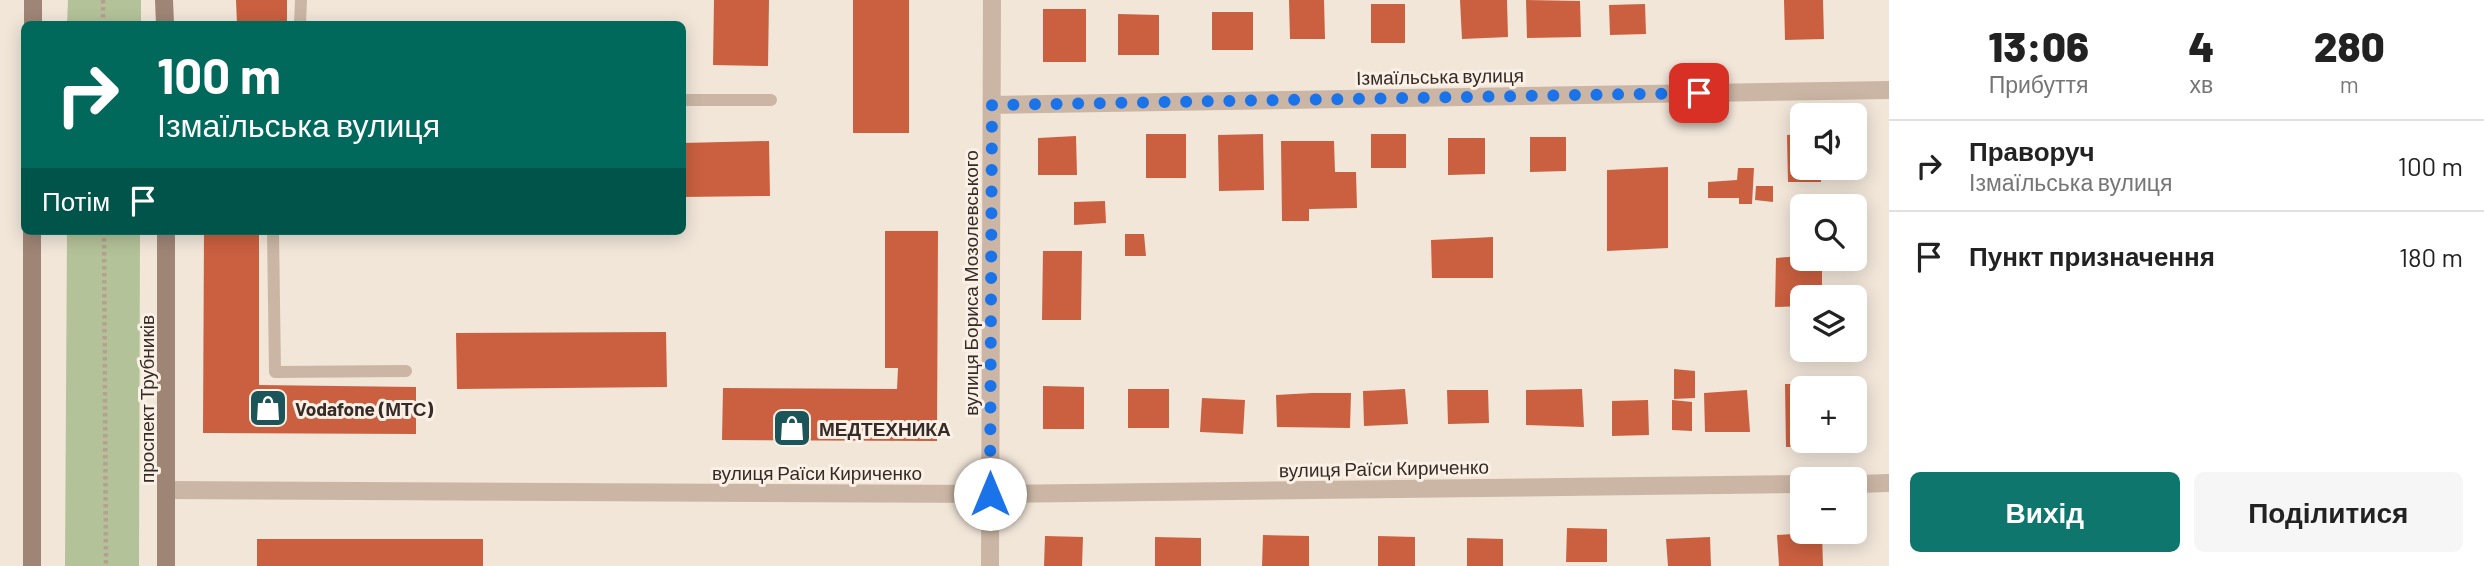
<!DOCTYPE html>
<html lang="uk">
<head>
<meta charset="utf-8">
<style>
  body { margin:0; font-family:Barlow,sans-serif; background:#f6f6f6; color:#222; height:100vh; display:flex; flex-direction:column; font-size:26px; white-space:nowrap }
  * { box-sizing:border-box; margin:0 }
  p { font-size:23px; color:#767676 }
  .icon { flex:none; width:38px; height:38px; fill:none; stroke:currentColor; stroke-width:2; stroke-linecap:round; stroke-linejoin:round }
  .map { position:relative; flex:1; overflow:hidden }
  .panel { display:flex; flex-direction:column; background:#fff; width:595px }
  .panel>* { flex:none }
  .guide { position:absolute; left:21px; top:21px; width:665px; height:214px; border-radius:10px; box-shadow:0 4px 18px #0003; background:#00695c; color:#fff; overflow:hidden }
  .tools { position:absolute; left:1790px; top:103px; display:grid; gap:14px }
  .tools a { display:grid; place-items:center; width:77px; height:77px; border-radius:10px; background:#fff; box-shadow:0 4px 18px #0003; font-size:35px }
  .pin { position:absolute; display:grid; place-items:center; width:60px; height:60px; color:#fff; margin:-30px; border-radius:14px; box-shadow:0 4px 10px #0006 }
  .me { position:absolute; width:77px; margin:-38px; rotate:0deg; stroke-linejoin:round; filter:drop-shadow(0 0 5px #0008) }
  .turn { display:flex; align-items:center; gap:24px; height:147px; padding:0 21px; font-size:32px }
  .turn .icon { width:91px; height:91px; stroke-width:2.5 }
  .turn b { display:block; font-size:49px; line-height:60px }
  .then { display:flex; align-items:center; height:66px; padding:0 21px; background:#0003; gap:14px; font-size:26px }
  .eta { display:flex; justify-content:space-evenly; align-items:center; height:119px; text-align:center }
  .eta b { font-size:42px; font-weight:800; line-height:49px }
  .action { display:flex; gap:14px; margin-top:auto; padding:14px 21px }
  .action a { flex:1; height:80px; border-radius:10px; background:#0f766e; color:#fff; font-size:28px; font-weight:800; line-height:80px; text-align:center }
  .action a+a { background:#f6f6f6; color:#222 }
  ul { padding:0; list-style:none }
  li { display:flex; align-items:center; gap:21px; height:91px; padding:0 21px; border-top:2px solid #e0e0e0 }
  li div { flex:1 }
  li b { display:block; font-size:26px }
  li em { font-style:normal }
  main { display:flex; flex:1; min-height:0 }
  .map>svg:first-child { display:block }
  .green { fill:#b4c299 }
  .building { fill:#ca6040 }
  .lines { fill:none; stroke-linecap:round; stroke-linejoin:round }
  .path { stroke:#b6a08f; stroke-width:4.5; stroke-dasharray:3.5 3.5; stroke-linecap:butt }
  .lane { stroke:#cbb6a5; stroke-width:12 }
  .street { stroke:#cbb6a5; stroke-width:18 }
  .secondary { stroke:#9e8576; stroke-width:18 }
  .route { stroke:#1a73e8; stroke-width:12; stroke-dasharray:0 21.6 }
  .labels { text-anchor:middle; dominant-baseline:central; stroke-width:6; stroke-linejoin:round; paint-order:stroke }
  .street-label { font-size:19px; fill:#362b27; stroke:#faf0e6 }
  .poi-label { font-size:19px; font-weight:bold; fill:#362b27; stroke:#faf0e6; text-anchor:start }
</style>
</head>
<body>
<main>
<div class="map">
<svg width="1889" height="566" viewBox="0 0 1889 566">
  <rect width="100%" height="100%" fill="#f2e6d9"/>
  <path class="green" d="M68,0h73v24h-74z
    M67,231h73l-1,335h-74z"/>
  <path class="building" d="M236,0h51v24h-50z
    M714,0h55l-1,66 -55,-1z
    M853,0h56v133h-56z
    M1289,0h35l1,39h-35z
    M1460,0h47l1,37 -46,2z
    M1526,0l54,1 1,36 -54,1z
    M1784,0h39l1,39 -39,1z
    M1371,4h34v39h-34z
    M1645,4l1,30 -36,1 -1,-30z
    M1043,9h43v53h-43z
    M1212,12h41v38h-41z
    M1118,14l41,1v40h-41z
    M1146,134h40v44h-40z
    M1263,134l1,56 -45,1 -1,-56z
    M1371,134h35v34h-35z
    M1802,134v34h19v14h-33l-1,-47z
    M1076,136l1,39h-39v-37z
    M1530,137h36v34l-36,1z
    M1448,138h37v36l-37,1z
    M769,141l1,55 -88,1v-54z
    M1281,141h53l1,31h21l1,36 -48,1v12h-27z
    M1668,167v81l-61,3v-81z
    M1738,168h16l-2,36h-13v-6h-31v-16l29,-2z
    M1756,186h17v16l-18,-2z
    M1105,201l1,22 -32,2v-23z
    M204,231h55v154l157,2v47l-213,-1z
    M885,231h53l-1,210 -215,-1 1,-52 174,1 1,-21h-13z
    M1125,234h19l2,22h-21z
    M1493,237v41h-61l-1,-38z
    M1043,251h39l-1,69h-39z
    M1802,256v3h20v39h-20v8l-27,1 1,-49z
    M666,332l1,55 -210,2 -1,-56z
    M1674,369l21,2v27l-21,1z
    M1785,384h36v4h-19v53h28v5l-44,1z
    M1043,386l41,1v42h-41z
    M1128,389h41v39h-41z
    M1405,389l3,35 -44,2 -1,-35z
    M1582,389l2,38 -58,-2v-35z
    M1447,390h41l1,33 -41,1z
    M1747,390l3,42h-45l-1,-39z
    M1312,393h39l-1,35 -73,-1 -1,-32z
    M1202,398l43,2 -2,34 -43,-2z
    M1648,400l1,35 -37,1v-35z
    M1672,400l20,2v29l-20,-1z
    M1567,528l40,1v33h-41z
    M1822,532l1,34h-44l-2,-31z
    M1263,535l46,1v30h-47z
    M1045,536l38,1 -1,29h-38z
    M1378,536l37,1v29h-37z
    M1155,537l46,1v28h-46z
    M1710,537l1,29h-43l-2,-27z
    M1467,538l36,1v27h-36z
    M257,539h226v27h-226z"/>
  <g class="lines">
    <path class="path" d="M103,0v24
      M104,231l2,335"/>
    <path class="lane" d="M300,24l1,-24
      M682,100h89
      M273,231l2,141 131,-1"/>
    <path class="street" d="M992,105l897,-15
      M1855,484l34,-1
      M167,490l824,4 811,-10
      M990,566l2,-566"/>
    <path class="secondary" d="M164,0l1,24
      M33,24v-24
      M166,231v335
      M32,566v-335"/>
  </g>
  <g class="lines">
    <path class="route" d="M990,494l2,-389 707,-12"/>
  </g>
  <defs>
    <symbol id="shop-square" viewBox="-11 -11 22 22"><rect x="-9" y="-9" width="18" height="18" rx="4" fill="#1b5559" stroke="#faf0e6"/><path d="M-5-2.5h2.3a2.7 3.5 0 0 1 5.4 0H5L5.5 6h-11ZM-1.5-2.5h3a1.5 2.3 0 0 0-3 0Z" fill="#fff"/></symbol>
  </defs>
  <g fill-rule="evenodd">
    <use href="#shop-square" x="246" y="386" width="44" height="44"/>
    <use href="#shop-square" x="770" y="406" width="44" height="44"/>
  </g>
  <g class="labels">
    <g class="street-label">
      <text transform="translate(1440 76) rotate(-1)">Ізмаїльська вулиця</text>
      <text transform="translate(970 283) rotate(-90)">вулиця Бориса Мозолевського</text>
      <text transform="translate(146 399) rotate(-90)">проспект Трубників</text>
      <text transform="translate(1384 468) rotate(-1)">вулиця Раїси Кириченко</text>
      <text x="817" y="472">вулиця Раїси Кириченко</text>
    </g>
    <g class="poi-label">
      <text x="295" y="408">Vodafone (МТС)</text>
      <text x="819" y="428">МЕДТЕХНИКА</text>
    </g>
  </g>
</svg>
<div class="tools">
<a><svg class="icon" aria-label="sound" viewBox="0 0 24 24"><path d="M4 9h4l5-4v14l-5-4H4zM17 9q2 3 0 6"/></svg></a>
<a><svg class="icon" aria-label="search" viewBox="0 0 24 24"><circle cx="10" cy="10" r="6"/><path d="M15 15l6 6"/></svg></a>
<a><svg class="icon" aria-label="layers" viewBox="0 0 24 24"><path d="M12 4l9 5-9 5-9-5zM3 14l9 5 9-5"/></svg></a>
<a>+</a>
<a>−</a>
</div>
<div class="pin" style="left:1699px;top:93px;background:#d93025"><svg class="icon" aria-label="arrive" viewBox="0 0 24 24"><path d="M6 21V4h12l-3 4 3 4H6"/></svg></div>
<svg class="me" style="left:990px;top:494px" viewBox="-20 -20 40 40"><circle r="19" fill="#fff"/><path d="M0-13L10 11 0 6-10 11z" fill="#1a73e8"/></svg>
<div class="guide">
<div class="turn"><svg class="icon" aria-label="right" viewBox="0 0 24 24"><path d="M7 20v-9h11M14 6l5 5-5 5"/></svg><div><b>100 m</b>Ізмаїльська вулиця</div></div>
<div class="then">Потім<svg class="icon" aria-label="arrive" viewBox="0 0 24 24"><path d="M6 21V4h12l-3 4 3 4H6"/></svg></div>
</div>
</div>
<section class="panel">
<div class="eta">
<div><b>13:06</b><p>Прибуття</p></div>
<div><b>4</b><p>хв</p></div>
<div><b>280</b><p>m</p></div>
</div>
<ul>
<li><svg class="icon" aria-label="right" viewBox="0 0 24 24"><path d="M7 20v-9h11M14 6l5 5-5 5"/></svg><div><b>Праворуч</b><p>Ізмаїльська вулиця</p></div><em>100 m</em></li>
<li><svg class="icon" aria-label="arrive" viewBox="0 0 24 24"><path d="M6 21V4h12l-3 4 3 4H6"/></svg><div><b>Пункт призначення</b></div><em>180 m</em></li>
</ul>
<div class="action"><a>Вихід</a><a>Поділитися</a></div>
</section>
</main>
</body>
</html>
